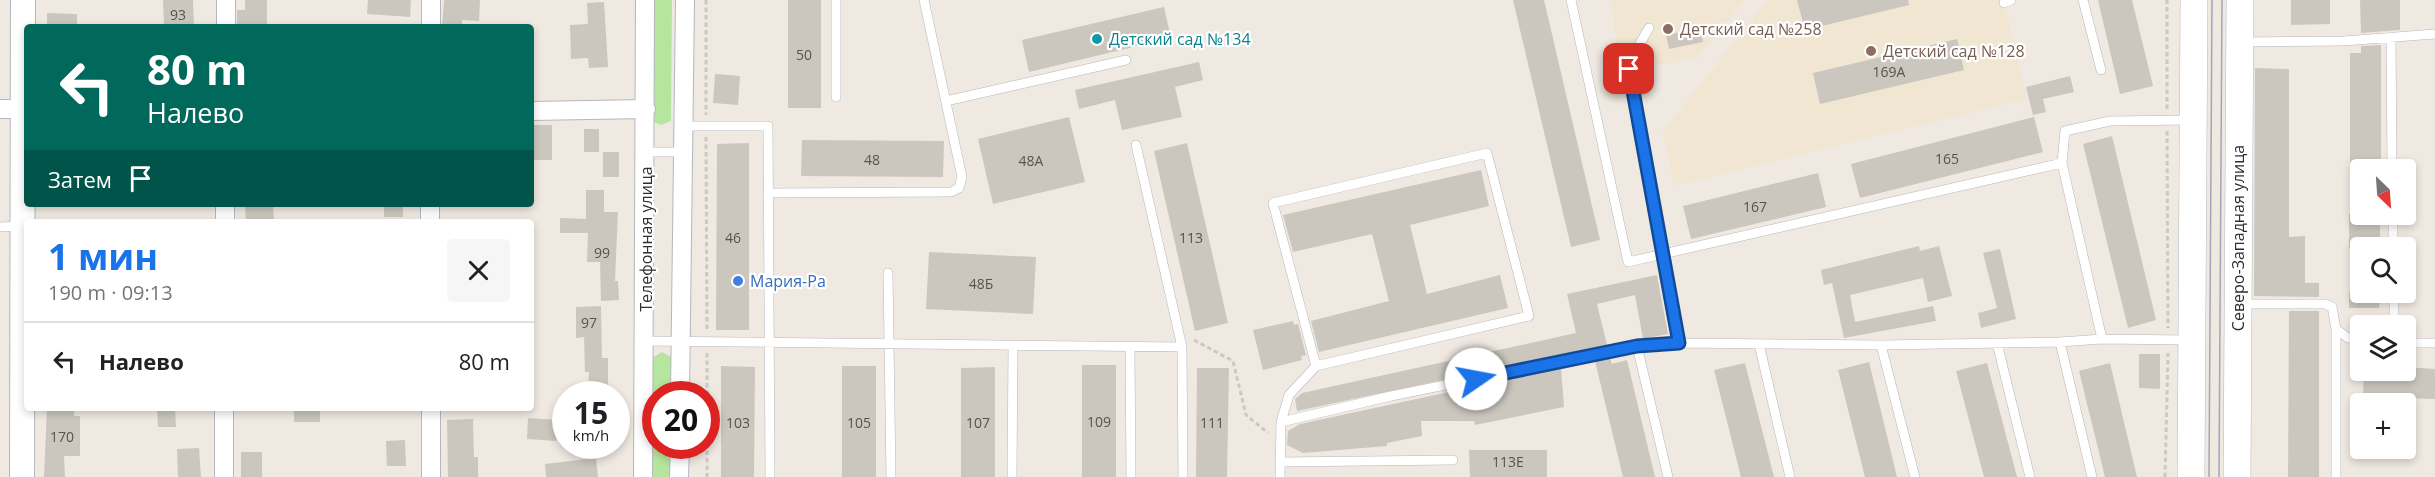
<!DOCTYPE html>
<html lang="ru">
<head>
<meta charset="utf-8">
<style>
  body { margin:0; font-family:"Open Sans",sans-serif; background:#f6f6f6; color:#202124; height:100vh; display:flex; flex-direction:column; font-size:22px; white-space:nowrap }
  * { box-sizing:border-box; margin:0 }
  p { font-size:20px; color:#757577 }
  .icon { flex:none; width:33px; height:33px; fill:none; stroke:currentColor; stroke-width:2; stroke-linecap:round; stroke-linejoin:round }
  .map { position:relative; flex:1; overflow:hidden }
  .side { position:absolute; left:24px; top:219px; width:510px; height:192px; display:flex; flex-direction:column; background:#fff; border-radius:6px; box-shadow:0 3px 9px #0003 }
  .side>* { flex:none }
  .hud { position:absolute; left:24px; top:24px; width:510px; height:183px; border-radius:6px; box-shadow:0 3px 9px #0003; background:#00695c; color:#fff; overflow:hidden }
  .needle { width:39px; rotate:155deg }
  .controls { position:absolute; left:2350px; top:159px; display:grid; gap:12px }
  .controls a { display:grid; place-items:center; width:66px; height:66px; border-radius:6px; background:#fff; box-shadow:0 3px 9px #0003; font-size:30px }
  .speed { position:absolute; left:552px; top:381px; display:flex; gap:12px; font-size:30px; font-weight:700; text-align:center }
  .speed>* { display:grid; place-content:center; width:78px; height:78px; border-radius:50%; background:#fff; box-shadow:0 3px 9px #0003; line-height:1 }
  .speed small { font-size:15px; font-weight:400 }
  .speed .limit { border:9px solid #d22; background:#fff; color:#111 }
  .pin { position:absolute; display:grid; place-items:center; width:51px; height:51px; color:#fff; margin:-26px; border-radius:12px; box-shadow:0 3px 9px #0006 }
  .me { position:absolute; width:66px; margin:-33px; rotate:78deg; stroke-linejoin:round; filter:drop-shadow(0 0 4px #0008) }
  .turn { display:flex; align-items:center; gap:21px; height:126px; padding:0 24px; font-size:27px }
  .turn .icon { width:78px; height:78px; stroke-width:2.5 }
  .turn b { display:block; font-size:42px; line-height:51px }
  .then { display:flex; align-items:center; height:57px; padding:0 24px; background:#0003; gap:12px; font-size:22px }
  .round { display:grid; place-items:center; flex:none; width:63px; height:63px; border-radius:6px; background:#f6f6f6 }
  .headline { display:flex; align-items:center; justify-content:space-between; height:102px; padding:0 24px }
  h1 { font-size:36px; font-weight:700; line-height:45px; color:#1a73e8 }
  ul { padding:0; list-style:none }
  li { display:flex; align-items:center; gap:18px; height:78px; padding:0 24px; border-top:2px solid #e0e0e0 }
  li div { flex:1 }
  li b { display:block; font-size:22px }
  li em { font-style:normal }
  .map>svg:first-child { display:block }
  .education { fill:#f0e6d1 }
  .green { fill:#b6e59e }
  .building { fill:#cbc7bf }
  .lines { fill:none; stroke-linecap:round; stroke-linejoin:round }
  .service-casing { stroke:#b4b7c1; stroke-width:10 }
  .minor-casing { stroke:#b4b7c1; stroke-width:20 }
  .tertiary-casing { stroke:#b4b7c1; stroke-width:26 }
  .secondary-casing { stroke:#b4b7c1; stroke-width:28 }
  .path { stroke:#c9c9c9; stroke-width:3; stroke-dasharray:4.5 3; stroke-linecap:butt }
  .service { stroke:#fff; stroke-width:9 }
  .minor { stroke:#fff; stroke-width:18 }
  .tertiary { stroke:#fff; stroke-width:24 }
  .secondary { stroke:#fff; stroke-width:27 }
  .tram { stroke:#a3a6b8; stroke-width:1.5 }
  .route-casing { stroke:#114b97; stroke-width:15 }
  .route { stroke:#1a73e8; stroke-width:10 }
  .education-dot { fill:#8d6e63; stroke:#fff; stroke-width:2 }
  .culture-dot { fill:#0f9aa8; stroke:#fff; stroke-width:2 }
  .shop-dot { fill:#3f7fe0; stroke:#fff; stroke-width:2 }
  .labels { text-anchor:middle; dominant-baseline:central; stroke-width:4.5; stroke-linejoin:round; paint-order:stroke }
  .number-label { font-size:14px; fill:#555452 }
  .education-label { font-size:16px; fill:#785e54; stroke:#fff; text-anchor:start }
  .culture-label { font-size:16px; fill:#0d838f; stroke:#fff; text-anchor:start }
  .street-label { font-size:16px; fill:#2e2e2e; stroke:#fff }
  .shop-label { font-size:16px; fill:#366cbe; stroke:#fff; text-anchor:start }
</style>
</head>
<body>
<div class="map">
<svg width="2435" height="477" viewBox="0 0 2435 477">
  <rect width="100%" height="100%" fill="#efe9e1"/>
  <path class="education" d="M1611,0h134l-48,58 -77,13z
    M1768,0h236l23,99 -353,87 -11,-55z"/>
  <path class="green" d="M654,0h18l-1,121 -10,4 -7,-3z
    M662,352l9,5v37h-15v52h16v31h-19l-1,-119z"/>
  <path class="building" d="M163,0h30l1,27h-30z
    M245,0h22v27h-30v-17h8z
    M368,0h43l-1,17 -43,-3z
    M444,0h36l-1,21 -17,-1v7h-20z
    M788,0h33v108h-33z
    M1513,0h31l56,240 -29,7z
    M1797,0h111l1,5 -104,25z
    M2098,0h34l21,86 -33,8z
    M2291,0h39v24l-39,1z
    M2360,0h40v30l-39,3z
    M604,2l4,65 -19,1 -1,-10 -17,1 -1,-34 18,-1 -1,-21z
    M1164,7l7,31 -142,34 -7,-32z
    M47,13l30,1v13h-30z
    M1700,28l3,14 -34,7 -3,-14z
    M1957,39l7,31 -144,34 -7,-31z
    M2381,45v125h-31v-117h11v-7z
    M1199,62l4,18 -28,7 7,30 -60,13 -7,-30 -36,9 -4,-19z
    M2255,68l34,1v168l16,-1v47h14v14l-65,-1z
    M715,74l25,2 -2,29 -25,-2z
    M2070,76l4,16 -31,7 3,13 -13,3 -7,-28z
    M1069,117l16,65 -92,22 -15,-65z
    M2034,117l9,35 -183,46 -9,-34z
    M531,125h21v35h-21z
    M584,129h15v23h-15z
    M2112,136l44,184 -28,8 -45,-184z
    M802,140l142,1 -1,36 -142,-1z
    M749,143v187h-33l1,-186z
    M1187,143l41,180 -33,8 -41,-180z
    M603,152h16v25h-16z
    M1481,170l8,36 -79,19 17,69 73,-19 8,33 -189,44 -8,-31 78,-20 -17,-67 -79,18 -10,-37z
    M1818,173l8,34 -135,32 -8,-33z
    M586,190h18v22h14l-3,69h3l1,19 -18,1 -1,-39h-13l1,-29h-28v-15l26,1z
    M245,204h28l1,18h-28z
    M384,204h19v13h-19z
    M2349,214h31v34h-31z
    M1919,246l1,5 19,-5 13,50 -24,6 -5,-24 -73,17 5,27 78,-16 3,15 -92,17 -12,-55 -8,2 -3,-15z
    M2000,249l16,70 -35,9 -3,-15 19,-5 -14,-55z
    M929,252l107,5 -3,57 -107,-5z
    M1657,275l11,59 -25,5 -8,-44 -38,9 10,41 -310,66 -2,-12 7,-6 274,-60 -9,-39z
    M2349,292h31l-1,16h-30z
    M601,306l1,52h6v36h-20l1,-22h-4l-1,-35 -8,1v-31z
    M2289,311h30v166h-31z
    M1293,321l1,4 4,-1 8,31 -5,1 1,4 -39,10 -10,-40z
    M2139,354h21v35l-21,-1z
    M1610,358l2,6 15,-4 28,117h-32l-28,-116z
    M1869,362l28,115h-32l-27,-107z
    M1745,363l29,114h-33l-27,-107z
    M1987,363l30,114h-33l-28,-106z
    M2110,363l4,17 23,97h-32l-26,-106z
    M1082,365h34v112h-34z
    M721,366l34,1 -1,110h-33z
    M842,366h34v111h-34z
    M995,367v110h-34v-109z
    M2406,367l29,2v30l-72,-2 1,-27h42z
    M1197,368h32l-2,109h-31z
    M1561,368l3,39 -89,18 -1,-4h-53l1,15 -35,7v3l-84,7 -16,-8 1,-14 12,-7z
    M47,408h27v8h6v40h-16l1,21h-21z
    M157,408h18l1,19h-18z
    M294,408h26v14h-26z
    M528,418l30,2 -2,21 -29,-2z
    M473,419l1,38h4v20h-30l-1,-57z
    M405,440l1,26h-19l-1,-25z
    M199,448l2,29h-23l-1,-28z
    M1469,450h78v27h-77z
    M241,452h21v25h-21z
    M596,458l2,19h-52l-1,-13z"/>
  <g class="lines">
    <defs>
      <path id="service" d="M836,0v97
        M1571,0l57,262 434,-99 3,-32 45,-10 81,-1
        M2083,0l18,70
        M2004,3l7,-3
        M1649,28l-18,31 -2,10 50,274
        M2391,37l1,133
        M2242,42l102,-1 91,-7
        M946,101l180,-41
        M684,126h84l2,351
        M1136,145l46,202 1,130
        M646,152h37
        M2062,163l40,176
        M768,193l183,-1 8,-4 3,-11 -38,-177
        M2393,214v34
        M0,227l22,-1
        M888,273l3,204
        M2394,292v34
        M2240,304h85l7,3 4,22 12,9 13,1
        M645,341l537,6
        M2060,342l32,135
        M1997,343l33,134
        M2406,343h29
        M1759,344l31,133
        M1881,345l34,132
        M1637,346l31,131
        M1130,347l1,130
        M1281,422l110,-26 246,-50 42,-3 202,2 179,-3 42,-3 86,1
        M1280,462l173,-2
        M1012,477l1,-132
        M1280,477l1,-55 8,-27 27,-29 213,-50 -42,-163 -214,50 43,163
        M2336,477v-148"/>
      <path id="minor" d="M226,27v-27
        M431,27v-27
        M0,109h27
        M531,111l115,-2
        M430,204v18
        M225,222v-18
        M680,394l5,-394
        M431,408v69
        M224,477v-69
        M643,477l2,-477
        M679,477l1,-31"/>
      <path id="tertiary" d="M22,477l1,-477"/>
      <path id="secondary" d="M2191,477l3,-477
        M2237,477l3,-477"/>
    </defs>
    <use href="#service" class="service-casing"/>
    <use href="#minor" class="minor-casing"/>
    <use href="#tertiary" class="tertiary-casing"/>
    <use href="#secondary" class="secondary-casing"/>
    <path class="path" d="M706,0v115
      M2167,109v-109
      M2167,131l1,197
      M706,137l1,194
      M1194,340l39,21 13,54 22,18
      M707,353v124
      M2165,477l3,-124"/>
    <use href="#service" class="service"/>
    <use href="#minor" class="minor"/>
    <use href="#tertiary" class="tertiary"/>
    <use href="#secondary" class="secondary"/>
    <path class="tram" d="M2209,477l3,-477
      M2219,477l3,-477"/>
  </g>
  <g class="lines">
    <defs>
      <path id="route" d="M1476,379l161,-33 42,-3 -50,-274"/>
    </defs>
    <use href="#route" class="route-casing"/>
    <use href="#route" class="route"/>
  </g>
  <g class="education-dot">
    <circle cx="1668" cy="29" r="6"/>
    <circle cx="1871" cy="51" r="6"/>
  </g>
  <circle class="culture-dot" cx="1097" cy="39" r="6"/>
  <circle class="shop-dot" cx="738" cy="281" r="6"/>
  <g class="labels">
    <g class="number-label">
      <text x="178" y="14">93</text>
      <text x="804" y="54">50</text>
      <text x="1889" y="71">169А</text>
      <text x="1947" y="158">165</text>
      <text x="872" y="159">48</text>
      <text x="1031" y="160">48А</text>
      <text x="1755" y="206">167</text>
      <text x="733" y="237">46</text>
      <text x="1191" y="237">113</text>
      <text x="602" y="252">99</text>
      <text x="981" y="283">48Б</text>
      <text x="589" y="322">97</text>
      <text x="1099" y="421">109</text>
      <text x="738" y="422">103</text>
      <text x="859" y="422">105</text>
      <text x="978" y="422">107</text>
      <text x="1212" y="422">111</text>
      <text x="62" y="436">170</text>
      <text x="1508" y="461">113Е</text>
    </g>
    <g class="education-label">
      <text x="1680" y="29">Детский сад №258</text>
      <text x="1883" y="51">Детский сад №128</text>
    </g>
    <g class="culture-label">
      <text x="1109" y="39">Детский сад №134</text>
    </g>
    <g class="street-label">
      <text transform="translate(2238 238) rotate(-90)">Северо-Западная улица</text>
      <text transform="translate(646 239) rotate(-90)">Телефонная улица</text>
    </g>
    <g class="shop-label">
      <text x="750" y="281">Мария-Ра</text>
    </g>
  </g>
</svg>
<div class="controls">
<a><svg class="needle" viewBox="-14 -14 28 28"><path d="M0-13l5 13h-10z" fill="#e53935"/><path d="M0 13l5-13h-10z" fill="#757577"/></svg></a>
<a><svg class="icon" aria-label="search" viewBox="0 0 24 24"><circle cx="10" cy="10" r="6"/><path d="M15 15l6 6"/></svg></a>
<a><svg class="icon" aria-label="layers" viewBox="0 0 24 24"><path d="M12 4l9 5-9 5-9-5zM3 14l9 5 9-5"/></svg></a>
<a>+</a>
</div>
<div class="speed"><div>15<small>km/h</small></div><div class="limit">20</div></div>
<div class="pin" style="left:1629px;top:69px;background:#d93025"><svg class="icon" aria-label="arrive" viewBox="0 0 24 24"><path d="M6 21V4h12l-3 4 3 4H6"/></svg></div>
<svg class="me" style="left:1476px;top:379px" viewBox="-20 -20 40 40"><circle r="19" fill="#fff"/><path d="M0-13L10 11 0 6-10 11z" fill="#1a73e8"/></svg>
<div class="hud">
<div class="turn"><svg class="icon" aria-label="left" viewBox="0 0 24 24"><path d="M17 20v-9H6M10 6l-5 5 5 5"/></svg><div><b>80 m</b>Налево</div></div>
<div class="then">Затем<svg class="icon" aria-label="arrive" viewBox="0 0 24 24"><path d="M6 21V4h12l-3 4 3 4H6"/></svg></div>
</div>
<section class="side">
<div class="headline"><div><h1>1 мин</h1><p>190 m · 09:13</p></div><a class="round"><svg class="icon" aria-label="close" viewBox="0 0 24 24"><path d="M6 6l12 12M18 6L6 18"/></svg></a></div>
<ul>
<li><svg class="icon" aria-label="left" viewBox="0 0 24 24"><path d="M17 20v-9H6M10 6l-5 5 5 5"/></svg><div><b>Налево</b></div><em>80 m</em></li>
</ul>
</section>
</div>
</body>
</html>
